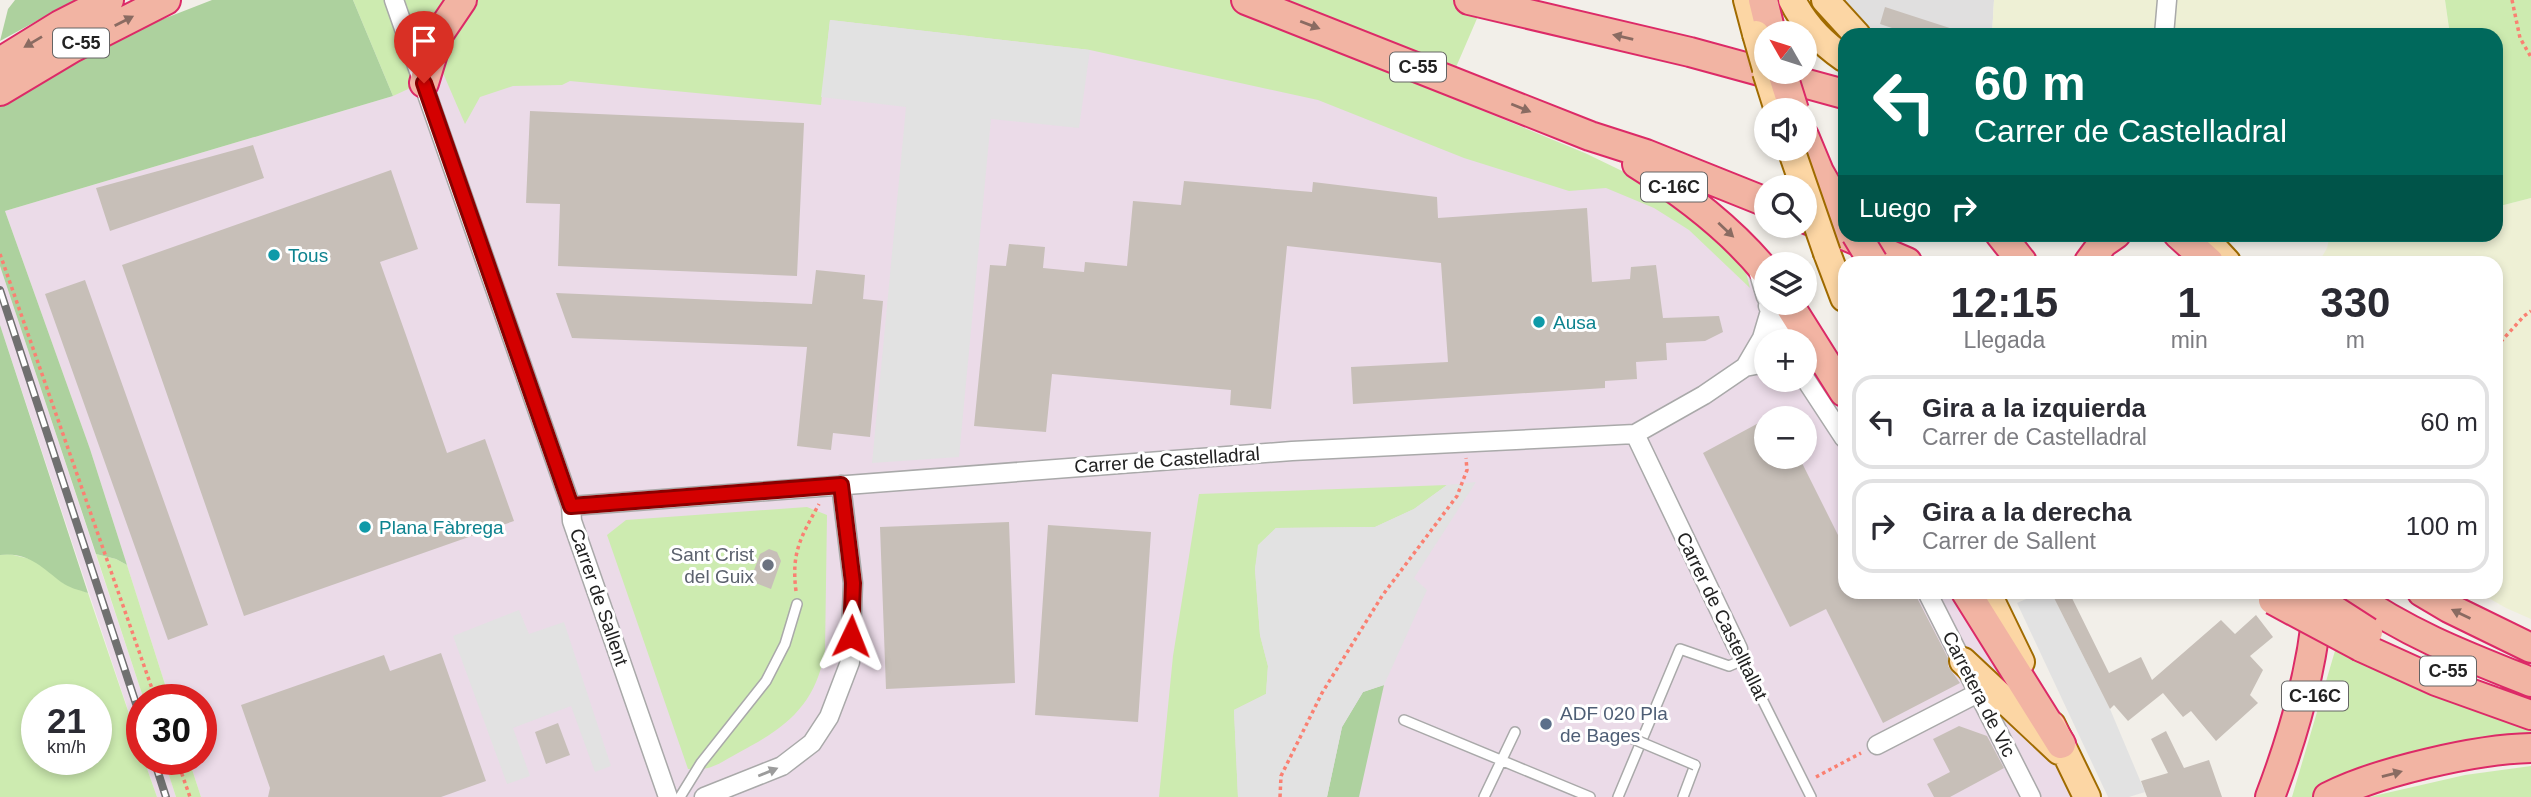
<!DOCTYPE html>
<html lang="es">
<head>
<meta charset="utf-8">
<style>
  body { margin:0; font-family:Helvetica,sans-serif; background:#f2f2f3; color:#2b2b33; height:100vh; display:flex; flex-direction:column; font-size:26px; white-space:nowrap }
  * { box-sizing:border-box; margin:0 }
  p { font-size:23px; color:#7c7c81 }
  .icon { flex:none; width:38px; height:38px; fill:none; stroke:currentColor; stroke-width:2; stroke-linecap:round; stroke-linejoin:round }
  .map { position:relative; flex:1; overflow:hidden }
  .sheet { position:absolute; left:1838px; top:256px; width:665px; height:343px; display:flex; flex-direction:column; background:#fff; border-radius:21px; box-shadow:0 4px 10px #0003 }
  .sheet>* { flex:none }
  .guide { position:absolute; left:1838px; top:28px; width:665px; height:214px; border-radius:21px; box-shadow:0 4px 10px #0003; background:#00695c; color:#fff; overflow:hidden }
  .needle { width:46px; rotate:309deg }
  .buttons { position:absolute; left:1754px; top:21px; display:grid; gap:14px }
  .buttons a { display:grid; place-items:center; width:63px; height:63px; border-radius:50%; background:#fff; box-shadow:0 4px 10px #0003; font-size:35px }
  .speed { position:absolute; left:21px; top:684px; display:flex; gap:14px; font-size:35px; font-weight:700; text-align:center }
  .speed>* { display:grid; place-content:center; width:91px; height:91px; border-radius:50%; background:#fff; box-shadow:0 4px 10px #0003; line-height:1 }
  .speed small { font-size:18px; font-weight:400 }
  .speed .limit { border:10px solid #d22; background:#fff; color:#111 }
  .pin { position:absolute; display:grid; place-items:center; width:60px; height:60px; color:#fff; margin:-72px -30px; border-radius:50% 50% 50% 0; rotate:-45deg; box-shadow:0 0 7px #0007 }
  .pin .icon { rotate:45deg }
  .me { position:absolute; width:77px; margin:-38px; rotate:2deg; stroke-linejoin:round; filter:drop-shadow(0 0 5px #0008) }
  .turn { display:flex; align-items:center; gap:24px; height:147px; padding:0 21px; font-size:32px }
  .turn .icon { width:91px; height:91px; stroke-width:2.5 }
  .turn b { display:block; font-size:49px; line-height:60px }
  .then { display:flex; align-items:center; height:66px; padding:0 21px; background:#0003; gap:14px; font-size:26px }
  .eta { display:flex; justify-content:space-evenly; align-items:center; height:119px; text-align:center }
  .eta b { font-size:42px; font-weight:800; line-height:49px }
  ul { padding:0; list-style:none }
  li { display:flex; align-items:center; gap:21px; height:94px; margin:0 14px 10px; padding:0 7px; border:4px solid #e1e1e2; border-radius:21px }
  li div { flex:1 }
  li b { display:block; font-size:26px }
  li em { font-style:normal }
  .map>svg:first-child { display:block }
  .residential { fill:#e0dfdf }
  .industrial { fill:#ebdbe8; fill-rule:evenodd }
  .farmland { fill:#eef0d5 }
  .grass { fill:#cdebb0; fill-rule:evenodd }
  .forest { fill:#add19e }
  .parking { fill:#e2e2e2 }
  .building { fill:#c7bfb8 }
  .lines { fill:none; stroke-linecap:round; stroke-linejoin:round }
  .service-casing { stroke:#a9a9a9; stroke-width:12 }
  .minor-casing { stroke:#a9a9a9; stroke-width:21 }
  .primary-casing { stroke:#a06b00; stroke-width:30 }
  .trunk-casing { stroke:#dc2a67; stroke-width:32 }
  .path { stroke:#fa8072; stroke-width:3.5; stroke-dasharray:3.5 3.5; stroke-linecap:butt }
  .service { stroke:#fff; stroke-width:9 }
  .minor { stroke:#fff; stroke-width:18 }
  .primary { stroke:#fcd6a4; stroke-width:26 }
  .trunk { stroke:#f2b4a3; stroke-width:28 }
  .rail-casing { stroke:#707070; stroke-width:8 }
  .rail { stroke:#fff; stroke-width:5; stroke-dasharray:16; stroke-linecap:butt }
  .service-bridge-casing { stroke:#a9a9a9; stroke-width:12; stroke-linecap:butt }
  .primary-bridge-casing { stroke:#a06b00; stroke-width:30; stroke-linecap:butt }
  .trunk-bridge-casing { stroke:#dc2a67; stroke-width:32; stroke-linecap:butt }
  .service-bridge { stroke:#fff; stroke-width:9 }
  .primary-bridge { stroke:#fcd6a4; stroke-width:26 }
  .trunk-bridge { stroke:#f2b4a3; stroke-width:28 }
  .oneway { fill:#8a6b62 }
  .oneway2 { fill:#9c9c9c }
  .route-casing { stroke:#8a0000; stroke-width:18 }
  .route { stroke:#d40000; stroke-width:12 }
  .culture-dot { fill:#0f9aa8; stroke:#fff; stroke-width:2.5 }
  .worship-dot { fill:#6b7280; stroke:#fff; stroke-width:2.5 }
  .service-dot { fill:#5c6f8a; stroke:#fff; stroke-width:2.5 }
  .labels { text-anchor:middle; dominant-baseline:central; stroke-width:6; stroke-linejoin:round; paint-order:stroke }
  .shield { fill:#fff; stroke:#646464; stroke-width:2 }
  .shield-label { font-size:18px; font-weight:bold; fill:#222 }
  .culture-label { font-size:19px; fill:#0d838f; stroke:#fff; text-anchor:start }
  .street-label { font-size:19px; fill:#222; stroke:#fff }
  .worship-label { font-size:19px; fill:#5b616d; stroke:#fff; text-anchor:end }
  .service-label { font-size:19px; fill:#4e5e75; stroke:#fff; text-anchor:start }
</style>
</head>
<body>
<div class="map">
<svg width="2531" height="797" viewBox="0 0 2531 797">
  <rect width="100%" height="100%" fill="#f2efe9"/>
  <path class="residential" d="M1821,0h173l-2,35h-124z"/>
  <path class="industrial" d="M479,0l836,40 272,114 156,107 23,42 36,38h-36v39h38v-35l40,65v182h113l97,164 18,41h-1871l-12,-37h12v-60h-31l-80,-251 -85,-238 388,-115zM1766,418h38v39h-38z
    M0,266l144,434h-2v52l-142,-427z
    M144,760h20l12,37h-19z"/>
  <path class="farmland" d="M1994,0h451l5,35h-458z
    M2531,198v421l-25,-11 -28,-16h18v-330h-177l8,-14 3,-13 166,-1v-27z"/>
  <path class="grass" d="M353,0h1132l-41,95 143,59 62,30 56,37 38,40 7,27 -61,-58 -35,-22 -48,-20 -37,3 -105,-33 -146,-58 -228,-50 -260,-30 -9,85 -251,-24 -8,4 -49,1 -33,11 -15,27 -22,-51 -50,23z
    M2445,0h86v198l-35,9v-172h-46z
    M1447,485l-33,24 -39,18 -99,1 -17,17 -4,24 5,66 8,31 -2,28 -32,16 4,87h-79l14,-141 26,-162z
    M807,507l20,8 -2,136c-10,56 -40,77 -87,102 -20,11 -27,18 -50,16l-81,-234 19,-15z
    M9,554l26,6 28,23 25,10 54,159v8h2l13,37h-157v-242zM37,700h59v60h-59z
    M96,554l20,5 11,6 43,135h-26z
    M2337,644l104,51 90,35v11l-211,51 -7,5h-21z
    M164,760h25l12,37h-25z
    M2531,766v31h-162l96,-22z"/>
  <path class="forest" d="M15,0h60l-75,41 8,-32z
    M212,0h141l40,96 -388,115 85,238 37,116 -11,-6 -20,-5 -96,-288v-161l16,-12 137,-70z
    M0,325l88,268c-9,-3 -19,-5 -27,-11 -19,-15 -34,-31 -61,-27z
    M1384,685l-25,112h-32l15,-70 21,-35z"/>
  <path class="parking" d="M830,20l260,30 -11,78 -88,-9 -32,338 -87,6 34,-356 -85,-10z
    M1476,482l-62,96 13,12 -43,95 -21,7 -21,35 -15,70h-89l-4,-87 32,-16 2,-28 -8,-31 -5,-66 3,-24 18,-17 99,-1 39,-18 33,-24z
    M2042,592h9l59,117 35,83 -16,5h-21l-91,-194z
    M519,610l10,24 35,-12 47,144 -16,6 -24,-66 -58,22 17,48 -23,8 -54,-148z"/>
  <path class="building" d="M1885,7l77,25 -1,3h-48l-33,-11z
    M530,111l274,12 -7,153 -239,-10 2,-62 -34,-1z
    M253,145l11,33 -154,53 -14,-43z
    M391,170l27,79 -38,13 27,76 40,115 38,-14 29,82 -270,95 -122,-351z
    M1184,181l128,11 1,-10 124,15 1,21 149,-10 5,74 38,-3 1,-12 25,-2 7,53 56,-2 4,16 -18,9 -39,2 1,17 -31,2 1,17 -32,2v7l-252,16 -2,-37 97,-5 -7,-99 -154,-17 -16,163 -41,-4 1,-15 -179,-16 -6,58 -72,-6 16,-161 16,1 3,-22 36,3 -2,21 41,4 1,-10 42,4 6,-65 48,4z
    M816,270l49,5 -2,24 20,2 -13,136 -37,-4 -2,17 -34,-4 10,-99 -235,-9 -16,-45 256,11z
    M85,280l123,345 -40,15 -123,-346z
    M1766,419v38h33l45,90v45h70l34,66v8l12,17 -77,40 -57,-114 -36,18 -87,-174z
    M1009,522l6,161 -129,6 -6,-162z
    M1048,525l103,7 -13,190 -103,-7z
    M769,549l8,3 4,9 -10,28 -21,-8 10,-27z
    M2051,592h18l40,81 32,-16 11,23 69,-60 14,14 21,-19 17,22 -23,19 13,14 -13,25 8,8 -42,38 -25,-30 -8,6 -20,-24 -35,28 -14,-16 -4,4z
    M441,653l45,128 -45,16h-173l2,-9 -29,-83 143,-50 6,16z
    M558,723l12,32 -24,9 -11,-32z
    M1959,726l28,10 17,32 -54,29h-16l-7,-13 23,-12 -17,-33z
    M2166,731l18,37 25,-8 13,37h-75l-6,-16 27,-8 -17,-34z"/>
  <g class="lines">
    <defs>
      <path id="service" d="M1741,657l70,140
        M1404,720l186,77
        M680,797l21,-34 65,-82 19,-37 12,-40
        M1484,797l31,-65
        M1618,797l62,-148 49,17 14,-6
        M1683,797l12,-32"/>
      <path id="minor" d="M394,0l177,506 1,15 96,276
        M2164,35l3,-35
        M1756,264l10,33
        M1768,306l17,35
        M1745,367l21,-4
        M1804,377l40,61
        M1635,434l103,215
        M571,506l721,-55 343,-17 69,-39 41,-28 17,-29 8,-27
        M1927,592l104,205
        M1877,745l101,-52
        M704,797l78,-31 30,-23 17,-26 21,-55 3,-79 -12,-98"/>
      <path id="primary" d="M1747,0l9,34
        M1792,0c12,24 30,43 52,58
        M1825,0l32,35
        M2201,234l26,28
        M1827,253l17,45
        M1987,592l34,70
        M1963,661l96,90
        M2052,725l35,72"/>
      <path id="trunk" d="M1246,0l344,136 56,18 120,48
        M1469,0l221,52 154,42
        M1763,0l8,33
        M0,62l60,-37 49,-25
        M424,83l15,-49 23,-34
        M0,91l72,-43 94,-48
        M1804,136l15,36 25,44
        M1637,164c48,30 93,64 129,108
        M1804,218l103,44
        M2000,234l22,28
        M2178,234l31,28
        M2089,262l14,-19 13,-9
        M1788,303l56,89
        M1966,592l95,152
        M2348,592c60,42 115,63 183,90
        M2422,592l27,16 82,40
        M2361,647l75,34 95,34
        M2270,797c24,-63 43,-128 48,-196
        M2328,797c49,-25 148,-48 203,-49"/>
    </defs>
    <use href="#service" class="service-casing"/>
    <use href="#minor" class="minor-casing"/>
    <use href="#primary" class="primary-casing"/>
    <use href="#trunk" class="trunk-casing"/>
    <path class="path" d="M2512,0l8,38 11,19
      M0,254l156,446
      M2496,347l28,-31 7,-5
      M796,591c-5,-39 5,-54 23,-87
      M177,760l13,37
      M1816,777l45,-24
      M1280,797l1,-21 41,-83 60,-97 75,-100 10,-26 -1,-12"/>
    <use href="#service" class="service"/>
    <use href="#minor" class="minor"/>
    <use href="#primary" class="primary"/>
    <use href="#trunk" class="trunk"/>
    <defs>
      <path id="rail" d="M0,290l142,432
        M154,760l12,37"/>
    </defs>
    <use href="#rail" class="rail-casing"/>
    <use href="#rail" class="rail"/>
    <defs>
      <path id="service-bridge" d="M1631,738l64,27"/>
      <path id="primary-bridge" d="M1756,34l10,35
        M1766,72l12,38
        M1791,149l36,104"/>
      <path id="trunk-bridge" d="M1782,72l12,38
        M1856,234l17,28
        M2306,592l62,40
        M2273,600l88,47"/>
    </defs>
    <use href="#service-bridge" class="service-bridge-casing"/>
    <use href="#primary-bridge" class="primary-bridge-casing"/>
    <use href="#trunk-bridge" class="trunk-bridge-casing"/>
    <use href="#service-bridge" class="service-bridge"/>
    <use href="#primary-bridge" class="primary-bridge"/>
    <use href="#trunk-bridge" class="trunk-bridge"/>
  </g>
  <defs><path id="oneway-solid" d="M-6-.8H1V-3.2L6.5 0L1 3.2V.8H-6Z" transform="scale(1.75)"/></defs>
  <g class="oneway">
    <use href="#oneway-solid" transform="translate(124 21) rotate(-27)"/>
    <use href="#oneway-solid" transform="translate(1310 25) rotate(21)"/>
    <use href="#oneway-solid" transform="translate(1623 37) rotate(-167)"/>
    <use href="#oneway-solid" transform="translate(33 42) rotate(149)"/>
    <use href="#oneway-solid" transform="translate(1521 108) rotate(22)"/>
    <use href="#oneway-solid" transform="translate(1726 230) rotate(43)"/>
    <use href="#oneway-solid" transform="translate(2461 614) rotate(-154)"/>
    <use href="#oneway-solid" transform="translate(2392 774) rotate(-15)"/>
  </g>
  <use class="oneway2" href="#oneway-solid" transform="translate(768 772) rotate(-22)"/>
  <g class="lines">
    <defs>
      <path id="route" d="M424,83l147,423 270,-21 12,98 -2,53"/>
    </defs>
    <use href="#route" class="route-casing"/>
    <use href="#route" class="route"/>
  </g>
  <g class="culture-dot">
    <circle cx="274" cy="255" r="7"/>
    <circle cx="1539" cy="322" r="7"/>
    <circle cx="365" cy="527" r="7"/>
  </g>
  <circle class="worship-dot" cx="768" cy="565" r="7"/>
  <circle class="service-dot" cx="1546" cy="724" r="7"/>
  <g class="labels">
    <g class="shield">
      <rect x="53" y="28.5" width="56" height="29" rx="5"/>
      <rect x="1390" y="52.5" width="56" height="29" rx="5"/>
      <rect x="1641" y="172.5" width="66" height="29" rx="5"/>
      <rect x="2420" y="656.5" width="56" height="29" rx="5"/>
      <rect x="2282" y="681.5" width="66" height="29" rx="5"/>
    </g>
    <g class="shield-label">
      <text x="81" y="43">C-55</text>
      <text x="1418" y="67">C-55</text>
      <text x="1674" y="187">C-16C</text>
      <text x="2448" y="671">C-55</text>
      <text x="2315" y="696">C-16C</text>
    </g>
    <g class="culture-label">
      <text x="288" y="255">Tous</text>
      <text x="1553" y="322">Ausa</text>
      <text x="379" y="527">Plana Fàbrega</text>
    </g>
    <g class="street-label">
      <text transform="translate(1167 460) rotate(-4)">Carrer de Castelladral</text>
      <text transform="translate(599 597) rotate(71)">Carrer de Sallent</text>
      <text transform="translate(1722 616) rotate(64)">Carrer de Castelltallat</text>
      <text transform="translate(1979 694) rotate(63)">Carretera de Vic</text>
    </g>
    <g class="worship-label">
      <text x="754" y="554">Sant Crist<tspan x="754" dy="22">del Guix</tspan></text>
    </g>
    <g class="service-label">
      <text x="1560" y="713">ADF 020 Pla<tspan x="1560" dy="22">de Bages</tspan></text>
    </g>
  </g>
</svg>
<div class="buttons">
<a><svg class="needle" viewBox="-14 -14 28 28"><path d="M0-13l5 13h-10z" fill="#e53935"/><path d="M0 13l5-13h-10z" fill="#7c7c81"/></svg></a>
<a><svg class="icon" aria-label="sound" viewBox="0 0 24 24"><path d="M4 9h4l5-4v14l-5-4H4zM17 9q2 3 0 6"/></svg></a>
<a><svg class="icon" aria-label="search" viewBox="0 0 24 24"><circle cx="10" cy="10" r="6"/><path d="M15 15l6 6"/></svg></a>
<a><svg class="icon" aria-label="layers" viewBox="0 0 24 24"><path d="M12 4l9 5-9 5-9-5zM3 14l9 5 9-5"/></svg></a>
<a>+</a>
<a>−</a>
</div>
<div class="speed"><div>21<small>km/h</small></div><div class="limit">30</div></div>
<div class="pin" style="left:424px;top:83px;background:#d93025"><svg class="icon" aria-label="arrive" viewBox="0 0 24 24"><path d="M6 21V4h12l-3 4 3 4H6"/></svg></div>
<svg class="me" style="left:851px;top:636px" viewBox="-20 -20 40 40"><path d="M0-17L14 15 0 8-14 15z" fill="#d40000" stroke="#fff" stroke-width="4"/></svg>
<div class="guide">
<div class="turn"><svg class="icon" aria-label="left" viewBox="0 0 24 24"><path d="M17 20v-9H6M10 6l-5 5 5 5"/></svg><div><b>60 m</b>Carrer de Castelladral</div></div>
<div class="then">Luego<svg class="icon" aria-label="right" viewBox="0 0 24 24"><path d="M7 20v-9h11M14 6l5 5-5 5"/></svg></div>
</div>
<section class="sheet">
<div class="eta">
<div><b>12:15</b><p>Llegada</p></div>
<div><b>1</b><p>min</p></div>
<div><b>330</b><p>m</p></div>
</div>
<ul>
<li><svg class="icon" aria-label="left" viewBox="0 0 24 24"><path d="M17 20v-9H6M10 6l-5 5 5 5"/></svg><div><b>Gira a la izquierda</b><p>Carrer de Castelladral</p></div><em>60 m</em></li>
<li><svg class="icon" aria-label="right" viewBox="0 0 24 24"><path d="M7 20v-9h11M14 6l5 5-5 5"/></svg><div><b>Gira a la derecha</b><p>Carrer de Sallent</p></div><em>100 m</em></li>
</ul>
</section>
</div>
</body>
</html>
